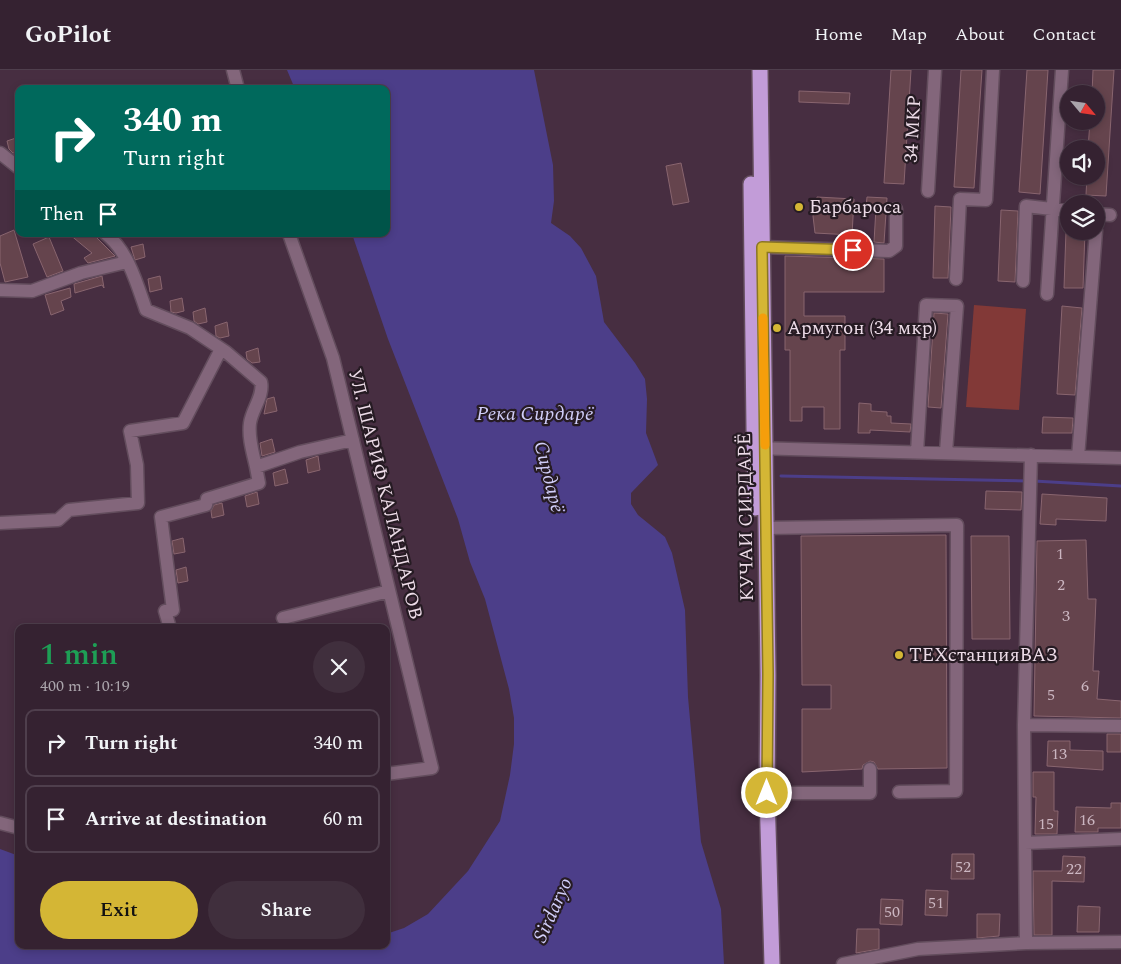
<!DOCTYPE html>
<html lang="en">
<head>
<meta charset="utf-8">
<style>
  body { margin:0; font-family:Spectral,serif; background:#402f3d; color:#f1f3f6; height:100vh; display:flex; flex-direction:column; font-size:19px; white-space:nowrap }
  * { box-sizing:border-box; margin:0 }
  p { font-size:16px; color:#aaa4ab }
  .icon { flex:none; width:28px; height:28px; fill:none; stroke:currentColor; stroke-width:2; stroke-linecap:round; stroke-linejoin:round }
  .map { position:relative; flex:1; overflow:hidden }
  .side { position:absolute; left:15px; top:554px; width:375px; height:325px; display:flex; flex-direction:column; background:#352231; border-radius:10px; box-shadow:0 2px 8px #0003,0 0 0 1px #4f3f4d }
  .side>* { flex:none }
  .hud { position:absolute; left:15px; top:15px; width:375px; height:152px; border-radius:10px; box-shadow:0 2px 8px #0003,0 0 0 1px #4f3f4d; background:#00695c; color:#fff; overflow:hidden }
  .needle { width:32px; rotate:119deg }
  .buttons { position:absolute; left:1060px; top:15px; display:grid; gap:10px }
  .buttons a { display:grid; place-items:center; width:45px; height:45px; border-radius:50%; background:#352231; box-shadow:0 2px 8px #0003,0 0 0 1px #4f3f4d; font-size:25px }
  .pin { position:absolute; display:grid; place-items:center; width:42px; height:42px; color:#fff; margin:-21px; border:2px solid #fff; border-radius:50%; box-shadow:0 1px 5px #0007 }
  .me { position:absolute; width:55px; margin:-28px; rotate:0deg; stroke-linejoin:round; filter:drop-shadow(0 0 4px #0008) }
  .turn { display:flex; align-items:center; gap:18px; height:105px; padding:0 25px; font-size:22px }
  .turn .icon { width:65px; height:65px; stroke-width:2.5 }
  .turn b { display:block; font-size:35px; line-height:42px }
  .then { display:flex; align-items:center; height:48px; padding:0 25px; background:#0003; gap:10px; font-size:19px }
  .round { display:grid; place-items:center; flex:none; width:52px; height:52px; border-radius:26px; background:#402f3d }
  .overview { display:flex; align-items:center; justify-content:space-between; height:85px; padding:0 25px }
  h1 { font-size:30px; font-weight:600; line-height:38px; color:#1e9e55 }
  .primary-button { display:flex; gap:10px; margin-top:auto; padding:10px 25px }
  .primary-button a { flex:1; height:58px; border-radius:30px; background:#d4b635; color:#111; font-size:20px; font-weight:600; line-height:58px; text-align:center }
  .primary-button a+a { background:#402f3d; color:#f1f3f6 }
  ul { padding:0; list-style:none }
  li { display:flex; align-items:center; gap:15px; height:68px; margin:0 10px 8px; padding:0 15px; border:2px solid #4f3f4d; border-radius:10px }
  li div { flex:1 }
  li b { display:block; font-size:19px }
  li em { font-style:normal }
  header { display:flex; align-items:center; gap:30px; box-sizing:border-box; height:70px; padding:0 25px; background:#352231; border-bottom:1px solid #4f3f4d }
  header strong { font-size:24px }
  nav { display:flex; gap:28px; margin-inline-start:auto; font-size:18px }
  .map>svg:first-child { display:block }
  .green { fill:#823937 }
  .water { fill:#4c3e89 }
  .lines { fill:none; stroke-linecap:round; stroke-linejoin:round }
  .stream { stroke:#4c3e89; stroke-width:3 }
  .building { fill:#65444d; stroke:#89656f }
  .minor-casing { stroke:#634d5d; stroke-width:15 }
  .highway-casing { stroke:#634d5d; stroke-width:18 }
  .minor { stroke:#83667b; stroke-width:12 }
  .highway { stroke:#c29cd8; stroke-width:15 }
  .route-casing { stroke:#8a7622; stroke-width:12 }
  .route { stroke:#d4b635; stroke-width:9 }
  .slow { stroke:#f59e0b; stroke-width:9 }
  .poi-dot { fill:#d4b635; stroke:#261b23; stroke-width:2 }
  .labels { text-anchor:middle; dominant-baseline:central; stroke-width:4.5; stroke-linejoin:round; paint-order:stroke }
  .number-label { font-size:16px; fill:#cbb6c1 }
  .street-label { font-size:19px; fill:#eddce8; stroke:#261b23 }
  .poi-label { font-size:19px; fill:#eddce8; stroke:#261b23; text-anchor:start }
  .water-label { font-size:20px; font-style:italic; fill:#d1cef9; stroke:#261b23 }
</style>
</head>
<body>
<header>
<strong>GoPilot</strong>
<nav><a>Home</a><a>Map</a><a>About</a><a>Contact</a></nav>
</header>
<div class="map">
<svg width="1121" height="894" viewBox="0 0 1121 894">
  <rect width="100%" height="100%" fill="#472e41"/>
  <path class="green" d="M974,235l52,4 -7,101 -53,-3z"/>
  <path class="water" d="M287,0h247l19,95 1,36 -3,22 19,13 11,12 15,28 8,46 31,41 10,16 2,20 -1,34 12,32 -27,28v11l7,11 27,22 7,16 13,57 3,87 13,145 20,67 3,55h-724v-115l19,7v89h367v-11l18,-6 24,-14 40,-43 32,-50 10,-46 4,-31v-26l-5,-29 -24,-90 -15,-37 -12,-43 -70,-180 -36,-105h34v-145h-91z"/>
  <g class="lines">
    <path class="stream" d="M781,406l247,5
      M1034,411l87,5"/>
  </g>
  <path class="building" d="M891,0h20l-7,114 -20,-1z
    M961,0h21l-8,118 -20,-1z
    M1027,0h21l-8,124 -21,-2z
    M1093,0h21l-8,126 -20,-1 1,-19h9v-27h-8l2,-28h6v-27h-4z
    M799,21l51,2 -1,11 -50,-2z
    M19,67v15l-6,1 -4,-4 -2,-8z
    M681,93l8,39 -16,3 -7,-39z
    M817,127l37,2 -2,36 -37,-2 -2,-17z
    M867,127l20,1 -3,45 -10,-1 2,-34 -10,-1z
    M935,136l16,1 -3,71h-15z
    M1001,140l17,1 -3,71 -17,-1z
    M14,160l14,47 -23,5 -5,-19v-27z
    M1066,161h19l-2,57h-19z
    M69,164h24l22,22 -27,7 -4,-5 8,-5z
    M49,167l14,34 -16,6 -14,-33z
    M143,174l2,13 -10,3 -4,-13z
    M785,186l99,3v33h-80v24h41v34h-5v79h-16v-22h-22v14h-12v-71h-5z
    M102,206l2,12 -2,-3 -27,8 -1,-9z
    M160,206l2,13 -12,3 -2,-13z
    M70,218l1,9 -10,4 3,9 -13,5 -6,-20z
    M182,228l2,13 -8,2 -5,-1 -1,-11z
    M1062,236l20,2 -7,87 -18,-1z
    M205,238l2,14 -9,2 -4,-3 -1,-9z
    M934,243l14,1 -7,94 -13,-1z
    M227,252l2,14 -9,2 -4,-2 -1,-10z
    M258,278l2,14 -8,1 -5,-4 -1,-7z
    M274,327l3,14 -13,3 3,-15z
    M859,333l12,1v7l16,1v4h4v7l20,1 -1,8 -40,-2v3h-12z
    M1043,347l30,1 -1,15h-30z
    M272,369l3,13 -13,4 -2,-13z
    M318,386l2,14 -12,3 -2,-13z
    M285,399l3,14 -13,3 -2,-13z
    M986,421l36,1 -1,18 -36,-1z
    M257,422l2,12 -12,3 -2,-11z
    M1042,424l65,4 -1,23 -50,-2v6l-16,-1z
    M222,433l2,12 -12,3 -1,-7 3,-6z
    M946,465l1,233 -69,1 -4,-7 -4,-1 -7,4 -1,4 -60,3v-63h29v-24h-29l-1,-149z
    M971,466h38l1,103h-38z
    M183,468l2,14 -11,2 -2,-13z
    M1086,470l2,59h8l-3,72h6l-2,28 24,2v17l-87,-2 3,-175z
    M186,497l2,14 -10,2 -2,-13z
    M1107,664h14v18h-14z
    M1048,671h22v9l33,1v19l-56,-4z
    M1033,702h21v39h4l-1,23h-22l1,-37h-3z
    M1111,733h10v25h-23v4h-23l1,-25 35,1z
    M952,784h22v25h-23z
    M1063,786l22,1 -1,25 -32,-1v54h-18l-1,-64h29z
    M926,820l22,1 -1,25 -22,-1z
    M881,829l22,1 -1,25 -22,-1z
    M1078,836l22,1 -1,25h-22z
    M977,844h23l-1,22 -22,2z
    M857,859h22v20l-23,4z"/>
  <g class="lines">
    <defs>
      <path id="minor" d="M233,0l5,19
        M0,83l19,15
        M928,121l7,-121
        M1096,144l14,1
        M106,164c22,17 31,50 40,76l44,18 36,24 35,30c3,14 -9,27 -11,41 -2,15 3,30 6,44l44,-15 53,-12
        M289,164l44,124 99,410 -46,6
        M762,177l127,4 7,-5v-37
        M956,209l4,-80 26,1 7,-130
        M1023,211l3,-75 43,5
        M0,220l32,1 49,-18 46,-11
        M1047,224l15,-224
        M756,378l365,10
        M917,382l9,-147 31,1 -11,146
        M1031,385l-7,270 97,1
        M1078,387l18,-226
        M0,453l58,-3 11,-10 69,-7 -1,-38 -7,-34 53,-8 38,-74
        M765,458l192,-3 -1,266 -57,1
        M283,548l106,-27
        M170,558l-5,-17 8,-1 -12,-93 41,-11 4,-1 1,-6 52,-16 -3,-16
        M1024,655l1,118 96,-4
        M767,723h103v-24
        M0,753l19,5
        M1025,773l1,100
        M843,894l75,-15 108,-6 95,-1"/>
      <path id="highway" d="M760,0l8,605 -1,118 5,171
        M751,114l4,324"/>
    </defs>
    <use href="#minor" class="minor-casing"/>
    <use href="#highway" class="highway-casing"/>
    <use href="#minor" class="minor"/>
    <use href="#highway" class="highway"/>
  </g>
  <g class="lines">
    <defs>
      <path id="route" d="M767,723l1,-119 -6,-427 91,3"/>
    </defs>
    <use href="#route" class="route-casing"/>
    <use href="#route" class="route"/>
    <path class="slow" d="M763,248l2,127"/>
  </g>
  <g class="poi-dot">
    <circle cx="799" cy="137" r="5"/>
    <circle cx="777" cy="258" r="5"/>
    <circle cx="899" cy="585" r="5"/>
  </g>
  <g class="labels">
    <g class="number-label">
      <text x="1060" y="484">1</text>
      <text x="1061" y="515">2</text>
      <text x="1066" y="546">3</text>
      <text x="1085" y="616">6</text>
      <text x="1051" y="625">5</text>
      <text x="1059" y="684">13</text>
      <text x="1087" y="750">16</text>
      <text x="1046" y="754">15</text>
      <text x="963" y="797">52</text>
      <text x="1074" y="799">22</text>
      <text x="936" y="833">51</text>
      <text x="892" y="842">50</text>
    </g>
    <g class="street-label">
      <text transform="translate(913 59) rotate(-87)">34 МКР</text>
      <text transform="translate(385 424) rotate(76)">УЛ. ШАРИФ КАЛАНДАРОВ</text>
      <text transform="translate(746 447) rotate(-91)">КУЧАИ СИРДАРЁ</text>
    </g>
    <g class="poi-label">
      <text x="809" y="137">Барбароса</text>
      <text x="787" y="258">Армугон (34 мкр)</text>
      <text x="909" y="585">ТЕХстанцияВАЗ</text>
    </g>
    <g class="water-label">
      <text x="535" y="344">Река Сирдарё</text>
      <text transform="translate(549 407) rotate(76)">Сирдарё</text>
      <text transform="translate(553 840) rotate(-66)">Sirdaryo</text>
    </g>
  </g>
</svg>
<div class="buttons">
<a><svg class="needle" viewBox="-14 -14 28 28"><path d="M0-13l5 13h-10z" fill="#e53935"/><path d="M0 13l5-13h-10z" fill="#aaa4ab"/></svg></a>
<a><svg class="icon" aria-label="sound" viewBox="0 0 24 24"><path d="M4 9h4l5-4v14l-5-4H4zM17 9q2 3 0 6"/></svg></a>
<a><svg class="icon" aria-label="layers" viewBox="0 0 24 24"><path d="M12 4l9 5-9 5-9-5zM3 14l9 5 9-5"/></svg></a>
</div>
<div class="pin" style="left:853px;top:180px;background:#d93025"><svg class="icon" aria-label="arrive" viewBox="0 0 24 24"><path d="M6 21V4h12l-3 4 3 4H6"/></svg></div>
<svg class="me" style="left:767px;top:723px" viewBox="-20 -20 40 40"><circle r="17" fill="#d4b635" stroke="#fff" stroke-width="3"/><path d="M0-11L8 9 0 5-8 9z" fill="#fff"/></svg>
<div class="hud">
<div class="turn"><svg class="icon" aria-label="right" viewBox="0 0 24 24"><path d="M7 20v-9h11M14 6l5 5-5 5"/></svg><div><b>340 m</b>Turn right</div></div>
<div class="then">Then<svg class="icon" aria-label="arrive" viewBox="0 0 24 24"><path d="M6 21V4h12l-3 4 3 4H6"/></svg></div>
</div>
<section class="side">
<div class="overview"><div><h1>1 min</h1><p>400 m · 10:19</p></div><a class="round"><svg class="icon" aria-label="close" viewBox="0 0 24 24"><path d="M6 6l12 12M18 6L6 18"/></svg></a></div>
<ul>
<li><svg class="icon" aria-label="right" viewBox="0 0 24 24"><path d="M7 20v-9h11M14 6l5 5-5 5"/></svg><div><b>Turn right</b></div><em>340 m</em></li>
<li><svg class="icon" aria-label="arrive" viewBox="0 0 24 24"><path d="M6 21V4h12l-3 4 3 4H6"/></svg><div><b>Arrive at destination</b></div><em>60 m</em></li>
</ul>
<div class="primary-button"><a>Exit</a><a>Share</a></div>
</section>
</div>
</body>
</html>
